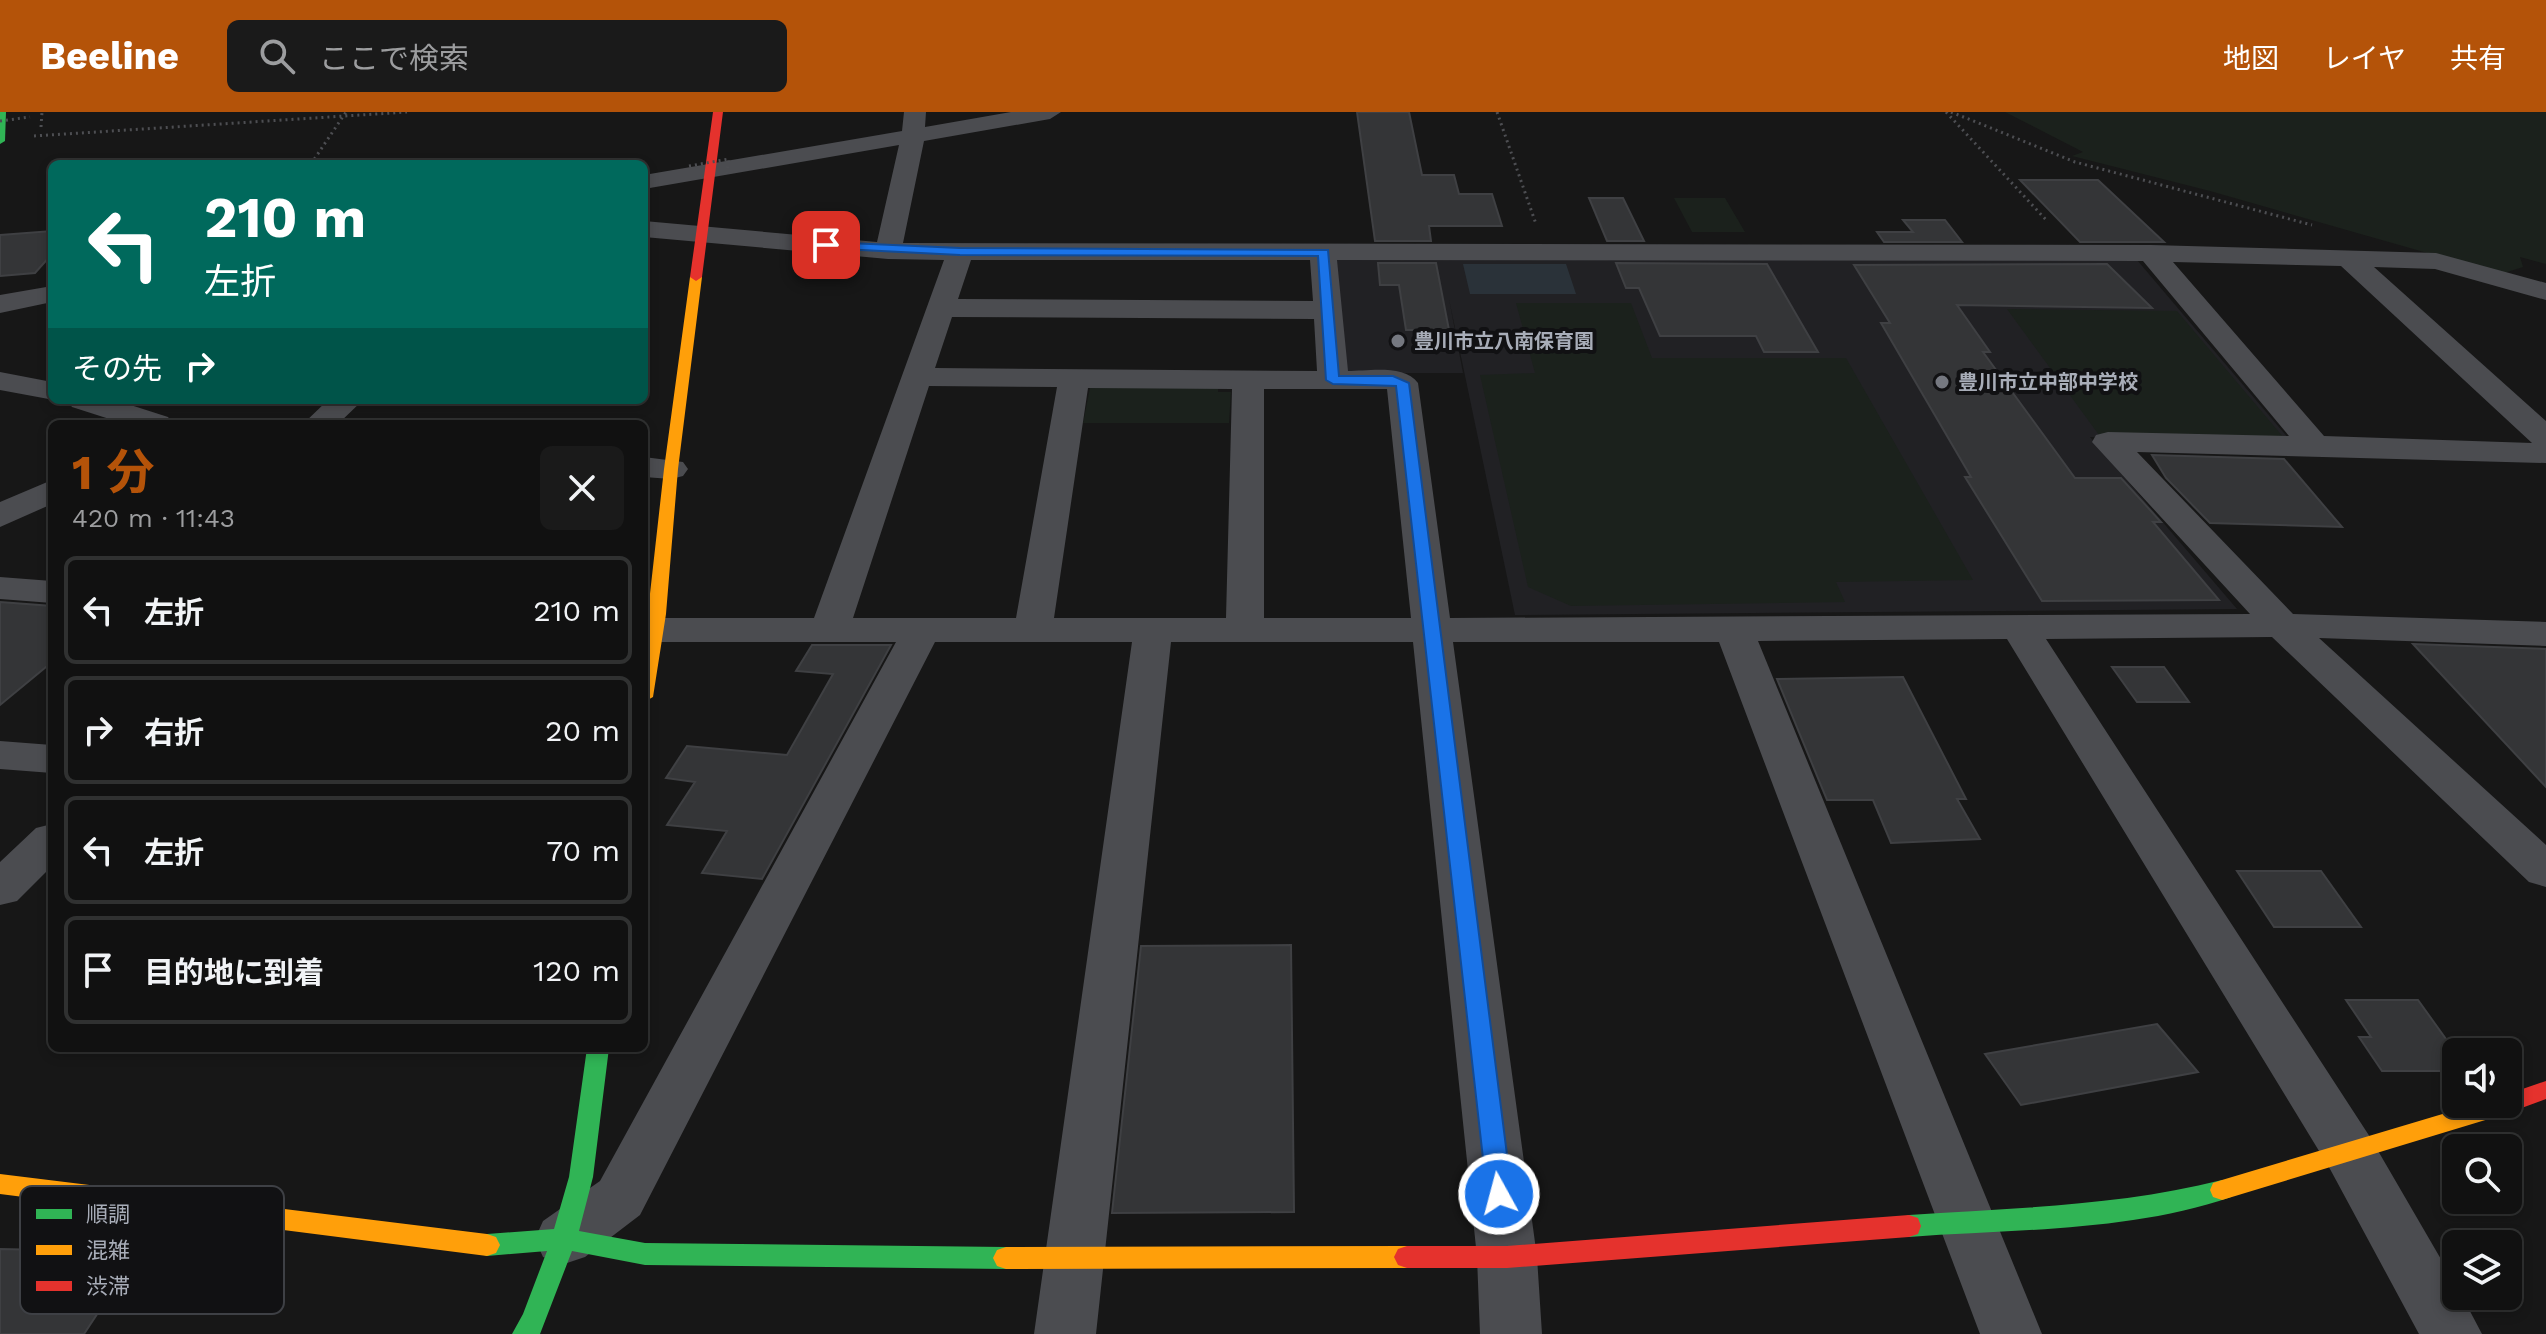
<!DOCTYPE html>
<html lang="ja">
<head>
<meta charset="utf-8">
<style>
  body { margin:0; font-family:"Work Sans","Noto Sans JP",sans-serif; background:#1a1a1a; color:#f1f3f6; height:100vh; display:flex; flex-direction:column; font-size:30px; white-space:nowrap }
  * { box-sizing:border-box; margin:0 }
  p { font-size:26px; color:#9c9d9f }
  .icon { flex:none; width:44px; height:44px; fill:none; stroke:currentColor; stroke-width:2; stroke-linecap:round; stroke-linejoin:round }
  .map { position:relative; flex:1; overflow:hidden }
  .sheet { position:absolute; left:48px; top:308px; width:600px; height:632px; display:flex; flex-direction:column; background:#111; border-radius:12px; box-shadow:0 4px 12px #0003,0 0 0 2px #303131 }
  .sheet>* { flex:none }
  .guide { position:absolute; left:48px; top:48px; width:600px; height:244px; border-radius:12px; box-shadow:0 4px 12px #0003,0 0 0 2px #303131; background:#00695c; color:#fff; overflow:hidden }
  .fabs { position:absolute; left:2442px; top:926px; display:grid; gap:16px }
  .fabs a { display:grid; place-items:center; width:80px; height:80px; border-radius:12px; background:#111; box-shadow:0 4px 12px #0003,0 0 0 2px #303131; font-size:40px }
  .pin { position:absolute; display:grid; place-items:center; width:68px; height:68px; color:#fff; margin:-34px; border-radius:16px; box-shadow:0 4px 12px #0006 }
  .me { position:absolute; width:88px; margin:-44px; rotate:353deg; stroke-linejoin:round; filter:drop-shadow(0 0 6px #0008) }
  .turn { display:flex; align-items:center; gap:28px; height:168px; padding:0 24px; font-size:36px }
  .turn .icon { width:104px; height:104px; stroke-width:2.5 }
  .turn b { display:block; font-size:56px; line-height:68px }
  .then { display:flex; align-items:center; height:76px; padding:0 24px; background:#0003; gap:16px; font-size:30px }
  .round { display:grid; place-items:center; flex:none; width:84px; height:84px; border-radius:12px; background:#1a1a1a }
  .head { display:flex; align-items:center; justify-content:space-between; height:136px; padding:0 24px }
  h1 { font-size:48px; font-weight:700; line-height:60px; color:#b45309 }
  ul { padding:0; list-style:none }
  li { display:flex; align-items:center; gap:24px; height:108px; margin:0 16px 12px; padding:0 8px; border:4px solid #303131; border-radius:12px }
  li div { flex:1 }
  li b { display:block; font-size:30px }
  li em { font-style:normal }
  header { display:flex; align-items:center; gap:48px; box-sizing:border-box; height:112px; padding:0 40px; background:#b45309; color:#fff }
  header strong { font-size:38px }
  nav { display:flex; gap:44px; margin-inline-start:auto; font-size:28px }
  .search { width:560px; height:72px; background:#1a1a1a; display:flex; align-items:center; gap:20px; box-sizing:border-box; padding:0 28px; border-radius:12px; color:#9c9d9f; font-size:30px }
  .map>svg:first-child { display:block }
  .built { fill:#212124 }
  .green { fill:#1b211c }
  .water { fill:#2a3239 }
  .building { fill:#343537; stroke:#3f4043; stroke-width:2 }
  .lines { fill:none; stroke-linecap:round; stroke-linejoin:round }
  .path { stroke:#4d4e52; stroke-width:3; stroke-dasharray:2 4; stroke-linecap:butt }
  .street { fill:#4b4c50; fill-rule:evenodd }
  .fast { fill:#30b455; fill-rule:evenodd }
  .slow { fill:#ff9f0a; fill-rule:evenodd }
  .jam { fill:#e5322d; fill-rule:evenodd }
  .path-bridge { stroke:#4d4e52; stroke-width:3; stroke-dasharray:2 4; stroke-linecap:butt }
  .route { fill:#1a73e8; stroke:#114b97; stroke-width:2 }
  .poi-dot { fill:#757880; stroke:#111113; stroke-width:3 }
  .labels { text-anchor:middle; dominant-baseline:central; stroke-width:8; stroke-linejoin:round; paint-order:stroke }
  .far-poi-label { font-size:20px; font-weight:bold; fill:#a8adb8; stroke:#111113; text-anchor:start }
  .key { fill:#111113; stroke:#3e4045; stroke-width:2 }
  .key-label { font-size:22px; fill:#a8adb8 }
</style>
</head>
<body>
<header>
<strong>Beeline</strong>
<div class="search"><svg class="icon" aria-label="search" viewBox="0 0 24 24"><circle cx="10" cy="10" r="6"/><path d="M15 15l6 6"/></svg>ここで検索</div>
<nav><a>地図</a><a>レイヤ</a><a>共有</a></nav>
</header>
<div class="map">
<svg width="2546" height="1222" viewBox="0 0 2546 1222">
  <rect width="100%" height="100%" fill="#171717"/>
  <path class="built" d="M1333,145l804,3 152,179 -199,-2 147,172 -722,6 -66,-316 14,74h-120z"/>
  <path class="green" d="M2005,0h541v152l-26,-7 3,10 -22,7 -291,-83 -138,-35 11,-4z
    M1674,86h51l20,34h-53z
    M1516,191h115l21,55h194l127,222 -137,2 9,20 -274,4 -43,-19 -48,-212 55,-2z
    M2007,197l170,2 107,127 -185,-3z
    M1098,272l120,1v7h13l-2,31h-146l7,-35z"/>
  <path class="water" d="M1463,152h103l10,30h-106z"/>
  <path class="building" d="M1357,0h52l13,63h32l5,19h33l10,32h-73l2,15h-56z
    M2020,68h78l66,62h-84z
    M1589,86h34l21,43h-37z
    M1903,108h42l17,22h-78l-7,-10h36z
    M52,119v23l-17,19 -35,3v-41z
    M1378,151h58l13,67h-43l-7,-45h-19z
    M1616,151l151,1 51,88h-54l-8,-16h-96l-21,-48h-13z
    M2107,152l45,44 -195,-3 33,47h-7l92,126h46l40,44h-8l66,78 -177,1 -77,-124h6l-90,-154h9l-36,-58z
    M2152,343l132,4 58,68 -132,-4 -44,-45z
    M0,490l52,4v56l-52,43z
    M2413,532l133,5v138z
    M812,533h79l-129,234 -60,-6 25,-42 -60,-6 28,-43 -29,-4 21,-32 100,9 46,-81 -37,-3z
    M2112,555h52l25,35h-52z
    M1903,565l63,122h-9l23,40 -89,4 -18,-43h-46l-50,-121z
    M2237,759h84l40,56h-87z
    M1291,833l3,267 -182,1 29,-267z
    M2346,888h72l38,53v18h-74l-23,-34h12z
    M2157,912l41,48 -177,33 -36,-51z
    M0,1137l138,3 -54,82h-84z"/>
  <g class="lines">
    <path class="path" d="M1497,0l39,112
      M1946,0l102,110
      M1951,0l124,50 237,63
      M41,15l1,-15
      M34,24l373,-24
      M311,52l35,-52"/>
    <path class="street" d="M904,0h22l-1,15 86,-15h50l-11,7 -126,22 -21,102 1248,2 285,8 110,30v17l-111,-31 -61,-2 172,154v42l-409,-11 156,162 253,8v24l-227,-8 227,207v42l-17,-5 -257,-245 -226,2 324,498 86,148v11h6l20,38h-63l-89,-165 -323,-530 -249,2 284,693h-62l-261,-692h-266l84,615 5,77h-62l-3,-77 -64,-615h-242l-75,692h-62l98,-692h-197l-295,573 -55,42 -21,7 -21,-7 -8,-18 8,-18 57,-40 296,-539h-252v-24h170l130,-358 -56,-1 -244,-22v-16l233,21 22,-97 -255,44v-14l258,-44zM971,148h339l3,41 -355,-2zM1337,148l806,1 146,175 -181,-4 -12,3 -4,7 158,172 -800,4 -32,-235c-14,-19 -50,-12 -70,-12zM2173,150l168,4 191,177 -208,-7zM952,205l362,2 3,52 -382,-3zM929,274l128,1 -41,231h-163zM1088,276l144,1 -6,229h-172zM1264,277h123l24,229h-147z
      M52,174v16l-52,11v-18z
      M0,260l52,10 2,18 -54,-10z
      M67,288h48l53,17 5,7h-48l-53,-17z
      M328,288h35l-25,24h-35z
      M644,345l39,5 5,7 -5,7 -12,3 -27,-2z
      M52,368v24l-52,23v-25z
      M0,465l52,4v22l-52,-4z
      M0,629l52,4v28l-52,-4z
      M52,712v42l-35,35 -17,4v-43l36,-34z"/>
    <path class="fast" d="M0,0h6l-1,29 -5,3z
      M587,936h22l-16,129 -14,54 66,12 361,4 9,3 4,8 -4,8 -9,3 -361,-4 -73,-14 -32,83h-28l11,-20 24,-63 -60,5 -9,-3 -4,-8 4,-8 9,-3 67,-5 15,-52z
      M2222,1068l9,3 3,7 -3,7c-102,35 -216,32 -322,40l-9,-3 -3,-8 3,-8 9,-3c105,-7 210,-9 313,-35z"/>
    <path class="slow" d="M696,161l6,4 -24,192 -12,145 -13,83 -9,5v-55l20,-178 26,-192z
      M2508,983l7,2 4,7 -4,7 -293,89 -9,-3 -3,-7 3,-7 9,-3 254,-76h32z
      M0,1062l487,60 9,3 4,8 -4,8 -9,3 -487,-62z
      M1407,1134l9,3 4,8 -4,8 -9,3 -401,1 -9,-3 -4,-8 4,-8 9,-3z"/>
    <path class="jam" d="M713,0h10l-21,165 -6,4 -6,-4z
      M2546,969v18l-38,14 -8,-2 -4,-7h12v-10z
      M1909,1103l9,3 3,8 -3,8 -9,3 -402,31h-100l-9,-3 -4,-8 4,-8 9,-3h100z"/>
    <path class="path-bridge" d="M0,9l30,-4
      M689,54l40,-7 -2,14"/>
  </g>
  <path class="route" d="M826,130l134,6 368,2 11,126h54l16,7 103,811 -4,7 -9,3 -8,-3 -4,-7 -91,-808 -63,-2 -7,-4 -8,-124 -358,-1 -138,-7 -1,-3z"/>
  <g class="poi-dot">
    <circle cx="1398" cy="229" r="8"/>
    <circle cx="1942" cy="270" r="8"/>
  </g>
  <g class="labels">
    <g class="far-poi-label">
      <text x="1414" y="229">豊川市立八南保育園</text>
      <text x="1958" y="270">豊川市立中部中学校</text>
    </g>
  </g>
  <rect x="20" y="1074" width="264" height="128" rx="12" class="key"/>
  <rect x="36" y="1097" width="36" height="10" fill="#30b455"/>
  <rect x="36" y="1133" width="36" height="10" fill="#ff9f0a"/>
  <rect x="36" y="1169" width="36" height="10" fill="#e5322d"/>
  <g class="key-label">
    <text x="86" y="1110">順調</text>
    <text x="86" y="1146">混雑</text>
    <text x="86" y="1182">渋滞</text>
  </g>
</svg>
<div class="fabs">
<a><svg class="icon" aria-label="sound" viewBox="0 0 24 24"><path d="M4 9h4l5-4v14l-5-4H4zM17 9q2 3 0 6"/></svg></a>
<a><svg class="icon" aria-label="search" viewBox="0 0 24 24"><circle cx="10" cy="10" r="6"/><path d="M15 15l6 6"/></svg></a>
<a><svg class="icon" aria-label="layers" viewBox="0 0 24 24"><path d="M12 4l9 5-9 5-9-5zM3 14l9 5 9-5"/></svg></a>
</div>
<div class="pin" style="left:826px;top:133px;background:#d93025"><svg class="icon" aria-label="arrive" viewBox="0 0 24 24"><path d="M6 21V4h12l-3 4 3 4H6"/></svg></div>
<svg class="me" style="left:1499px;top:1082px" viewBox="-20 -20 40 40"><circle r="17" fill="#1a73e8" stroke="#fff" stroke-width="3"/><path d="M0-11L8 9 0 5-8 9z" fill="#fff"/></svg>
<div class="guide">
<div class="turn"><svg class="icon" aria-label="left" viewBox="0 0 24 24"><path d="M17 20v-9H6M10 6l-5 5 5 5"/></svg><div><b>210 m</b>左折</div></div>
<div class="then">その先<svg class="icon" aria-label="right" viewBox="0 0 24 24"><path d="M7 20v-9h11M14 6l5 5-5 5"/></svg></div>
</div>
<section class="sheet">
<div class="head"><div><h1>1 分</h1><p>420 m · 11:43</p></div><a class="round"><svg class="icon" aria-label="close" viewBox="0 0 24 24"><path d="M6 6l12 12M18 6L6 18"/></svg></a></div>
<ul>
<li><svg class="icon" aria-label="left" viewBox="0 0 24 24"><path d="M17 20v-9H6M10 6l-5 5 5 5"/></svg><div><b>左折</b></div><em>210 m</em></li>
<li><svg class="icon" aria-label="right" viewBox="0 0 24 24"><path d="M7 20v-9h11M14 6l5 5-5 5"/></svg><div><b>右折</b></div><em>20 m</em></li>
<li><svg class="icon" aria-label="left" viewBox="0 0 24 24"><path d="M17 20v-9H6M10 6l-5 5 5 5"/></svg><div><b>左折</b></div><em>70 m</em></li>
<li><svg class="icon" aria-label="arrive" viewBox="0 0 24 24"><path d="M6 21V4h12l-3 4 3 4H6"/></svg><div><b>目的地に到着</b></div><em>120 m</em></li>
</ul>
</section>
</div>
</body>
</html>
